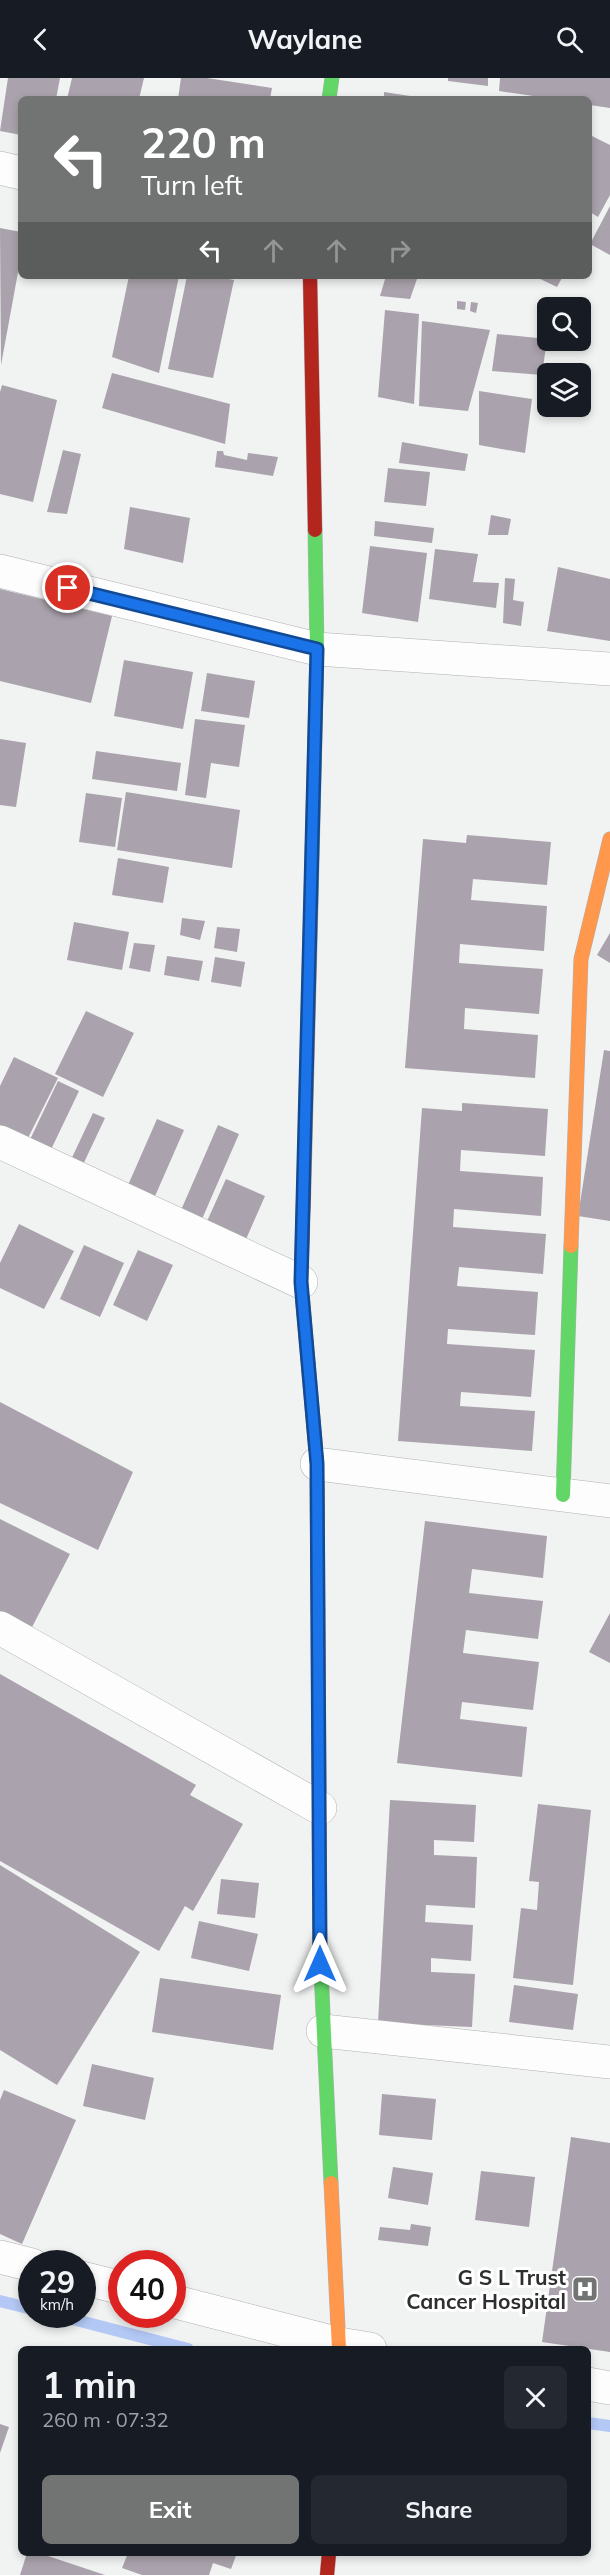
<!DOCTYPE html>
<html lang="en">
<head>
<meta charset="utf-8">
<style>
  body { margin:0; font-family:Mulish,sans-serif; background:#242831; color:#f1f3f6; height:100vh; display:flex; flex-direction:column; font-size:22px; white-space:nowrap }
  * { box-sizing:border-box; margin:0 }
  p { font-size:20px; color:#9ea1a6 }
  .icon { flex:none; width:33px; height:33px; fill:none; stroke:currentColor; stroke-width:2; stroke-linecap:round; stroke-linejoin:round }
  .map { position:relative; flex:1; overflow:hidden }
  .side { position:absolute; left:18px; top:2268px; width:573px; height:210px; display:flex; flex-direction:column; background:#171b24; border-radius:9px; box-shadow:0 3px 9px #0003 }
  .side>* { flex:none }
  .banner { position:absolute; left:18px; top:18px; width:574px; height:183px; border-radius:9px; box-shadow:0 3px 9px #0003; background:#727373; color:#fff; overflow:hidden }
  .fabs { position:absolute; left:537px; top:219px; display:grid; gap:12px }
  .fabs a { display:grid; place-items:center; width:54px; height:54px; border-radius:9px; background:#171b24; box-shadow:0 3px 9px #0003; font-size:30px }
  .speed { position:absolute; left:18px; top:2172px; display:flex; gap:12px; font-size:30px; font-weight:700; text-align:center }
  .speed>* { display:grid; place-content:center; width:78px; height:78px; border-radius:50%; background:#171b24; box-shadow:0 3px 9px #0003; line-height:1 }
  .speed small { font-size:15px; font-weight:400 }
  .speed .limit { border:9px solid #d22; background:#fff; color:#111 }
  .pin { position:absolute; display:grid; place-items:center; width:51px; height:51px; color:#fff; margin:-26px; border:3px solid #fff; border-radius:50%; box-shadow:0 2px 6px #0007 }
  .me { position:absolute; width:66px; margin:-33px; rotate:0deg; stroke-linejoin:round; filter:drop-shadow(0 0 4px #0008) }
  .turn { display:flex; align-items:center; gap:21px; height:126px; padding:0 24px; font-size:27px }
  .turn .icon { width:78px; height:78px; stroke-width:2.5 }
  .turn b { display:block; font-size:42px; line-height:51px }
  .lanes { display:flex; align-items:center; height:57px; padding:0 24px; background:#0003; justify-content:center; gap:30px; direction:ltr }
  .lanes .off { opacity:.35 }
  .round { display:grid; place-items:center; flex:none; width:63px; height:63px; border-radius:9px; background:#242831 }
  .overview { display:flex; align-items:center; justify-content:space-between; height:102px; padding:0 24px }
  h1 { font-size:36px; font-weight:700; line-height:45px }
  .action { display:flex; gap:12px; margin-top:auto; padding:12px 24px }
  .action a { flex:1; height:69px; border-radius:9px; background:#727373; color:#fff; font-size:24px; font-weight:700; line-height:69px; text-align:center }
  .action a+a { background:#242831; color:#f1f3f6 }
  header { display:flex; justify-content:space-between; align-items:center; height:78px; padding:0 24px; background:#171b24; font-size:27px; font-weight:700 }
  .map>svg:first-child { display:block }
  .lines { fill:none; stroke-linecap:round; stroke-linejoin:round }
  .stream { stroke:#b3c8f5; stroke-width:12 }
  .building { fill:#aaa2ac }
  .street-casing { stroke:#b0b1b1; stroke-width:34 }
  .fast-casing { stroke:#b0b1b1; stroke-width:15 }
  .slow-casing { stroke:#b0b1b1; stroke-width:15 }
  .jam-casing { stroke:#b0b1b1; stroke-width:15 }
  .street { stroke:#fdfdfd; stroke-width:33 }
  .fast { stroke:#63d668; stroke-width:14 }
  .slow { stroke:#ff974d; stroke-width:14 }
  .jam { stroke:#b3261e; stroke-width:14 }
  .route-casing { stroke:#114b97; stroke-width:15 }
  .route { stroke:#1a73e8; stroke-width:10 }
  .labels { text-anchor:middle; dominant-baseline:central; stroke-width:6; stroke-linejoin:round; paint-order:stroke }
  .poi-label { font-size:21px; font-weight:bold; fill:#2d2e2f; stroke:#fff; text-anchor:end }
</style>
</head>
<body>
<header><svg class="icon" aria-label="back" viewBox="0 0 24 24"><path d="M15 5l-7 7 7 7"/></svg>Waylane<svg class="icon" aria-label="search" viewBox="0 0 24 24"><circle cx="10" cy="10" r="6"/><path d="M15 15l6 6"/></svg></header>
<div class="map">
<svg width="610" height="2497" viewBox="0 0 610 2497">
  <rect width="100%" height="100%" fill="#f1f2f2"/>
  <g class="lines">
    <path class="stream" d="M0,2223l32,8
      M53,2236l135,35
      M588,2345l22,3"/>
  </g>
  <path class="building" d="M8,0h52l-4,21h-35v36l-21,-4z
    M72,0h72l-5,21h-72z
    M181,0h26l65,10 -2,11h-92z
    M448,0h40v8l-40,-5z
    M500,0h110v30l-20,-3v-6h-37l-54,-8z
    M384,14l39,6v1h-39z
    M590,57l20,10v50l-12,22 -8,-5z
    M610,128v49l-20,-11z
    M0,150l21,4v24l-20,109z
    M129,198h50l-20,97 -47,-16z
    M187,198h26l21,4 -21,98 -45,-9z
    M386,198l31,3 -7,20 -30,-3z
    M534,198h29l-6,11z
    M457,223l9,1 -1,8 -8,-1z
    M471,224l7,1 -2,10 -6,-2z
    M385,232l34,4 -5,90 -36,-7z
    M422,243l68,9 -22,81 -49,-5z
    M497,256l50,5 -5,36 -50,-4z
    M112,295l118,31 -5,40 -123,-36z
    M2,307l55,15 -24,102 -33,-8v-102z
    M479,313l53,8 -7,54 -46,-8z
    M402,364l66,12 -3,17 -66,-8z
    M63,372l18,4 -14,60 -20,-2z
    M217,373h6l1,4 23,5 1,-7 30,4 -5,19 -58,-9z
    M388,390l42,4 -4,34 -42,-4z
    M130,429l60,11 -7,45 -59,-14z
    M491,437l20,4 -3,16h-20z
    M375,443l59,7 -2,15 -58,-7z
    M370,468l57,7 -9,69 -56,-9z
    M435,471l43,5 -5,28 26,1 -3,25 -67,-9z
    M558,489l52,12v62l-63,-10z
    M505,500l10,1 -2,21 11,2 -3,24 -18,-3z
    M0,511l112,27 -21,87 -91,-22z
    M124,582l69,12 -10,57 -69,-13z
    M207,595l48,8 -6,37 -48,-7z
    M195,641l50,6 -6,42 -28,-4 -5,35 -21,-3z
    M0,661l26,4 -10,64 -16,-2z
    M96,673l85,12 -4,28 -85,-12z
    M126,714l114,18 -8,58 -115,-18z
    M86,715l36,5 -7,49 -36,-5z
    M467,757l84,7 -4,43 -74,-6 -2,21 76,6 -3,45 -84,-7 -1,19 84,6 -4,45 -74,-6 -1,21 74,6 -3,43 -130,-10 18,-229 43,4z
    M118,780l51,9 -6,36 -51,-8z
    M182,840l23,3 -5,19 -20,-5z
    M74,844l55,10 -7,38 -55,-10z
    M217,849l23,2 -3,23 -23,-4z
    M610,855v30l-13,-8z
    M134,865l21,2 -5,27 -21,-4z
    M167,878l36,5 -4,20 -35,-6z
    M215,879l30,5 -4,25 -30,-5z
    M86,933l48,22 -31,64 -48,-23z
    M604,972l6,1v170l-32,-5z
    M14,979l44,21 -33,66 -25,-12v-46z
    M58,1003l21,10 -33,69 -21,-10z
    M462,1025l86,6 -3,47 -84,-6 -1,21 83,6 -2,39 -87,-7 -1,18 93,7 -3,40 -84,-7 -2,19 81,6 -3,43 -87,-6 -1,15 88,6 -4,47 -70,-5 -1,14 75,5 -3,40 -134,-10 24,-333 40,3z
    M93,1035l12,5 -25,53 -12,-5z
    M157,1041l27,11 -32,73 -27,-11z
    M218,1047l21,9 -40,92 -21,-9z
    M226,1101l39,17 -22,50 -39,-18z
    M19,1146l55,27 -30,58 -44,-21v-25z
    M84,1167l40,18 -24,54 -40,-18z
    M138,1172l35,15 -26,56 -34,-16z
    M0,1324l133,70 -35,78 -98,-47z
    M0,1441l70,35 -40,77 -30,-16z
    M425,1443l122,15 -4,42 -71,-9 -3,24 74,8 -5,38 -72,-9 -3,23 76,9 -6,48 -71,-8 -2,17 67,8 -5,50 -125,-14z
    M610,1535v50l-21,-11z
    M0,1596l196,111 -6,10 53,29 -50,87 -8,-5 -26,45 -159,-90z
    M390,1722l86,5 -2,37 -40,-2v15l43,2 -2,51 -49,-3 -1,17 48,3 -2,36 -40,-3v14l44,2 -3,53 -94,-4z
    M538,1726l53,6 -18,175 -60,-7 8,-70 16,2 2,-28 -10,-1z
    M0,1787l140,87 -83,133 -57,-35z
    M221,1801l38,4 -4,35 -38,-4z
    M199,1843l59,13 -9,37 -58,-13z
    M160,1900l121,17 -8,55 -121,-18z
    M514,1907l64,9 -5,36 -64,-8z
    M92,1986l62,14 -9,42 -62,-14z
    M4,2012l72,30 -54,124 -22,-10v-134z
    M382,2016l54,5 -4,41 -53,-5z
    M571,2059l39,6v209l-68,-10z
    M393,2089l40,6 -5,32 -40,-7z
    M481,2093l54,6 -6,50 -54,-7z
    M411,2146l20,3 -3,19 -50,-6 2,-13 30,3z
    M0,2346l9,3 -9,26z
    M27,2475h12l66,22h-85z
    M128,2475h109l-6,16 -18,-6 -4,12h-67l-20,-7z"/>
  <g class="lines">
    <defs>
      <path id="street" d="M0,90l21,5
        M0,493l317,78 293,20
        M0,1064l301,140
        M317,1386l293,37
        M0,1550l320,180
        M323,1953l287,31
        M0,2179l32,8
        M82,2200l40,10
        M172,2223l167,43 31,5
        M588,2306l22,4"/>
      <path id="fast" d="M329,21l3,-21
        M311,825l6,-254 -2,-119
        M563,1417l8,-249
        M320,1871l11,234"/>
      <path id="slow" d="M304,1105l7,-280
        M571,1168l10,-287 29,-120
        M318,1532l2,339
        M331,2105l8,166"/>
      <path id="jam" d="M310,198l5,254
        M304,1105l-3,99 16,182 1,146
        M327,2497l2,-22"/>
    </defs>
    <use href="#street" class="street-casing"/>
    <use href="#fast" class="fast-casing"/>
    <use href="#slow" class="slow-casing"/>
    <use href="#jam" class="jam-casing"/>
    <use href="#street" class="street"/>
    <use href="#fast" class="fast"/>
    <use href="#slow" class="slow"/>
    <use href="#jam" class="jam"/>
  </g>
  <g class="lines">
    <defs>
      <path id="route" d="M68,510l249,61 -16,633 16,182 3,500"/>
    </defs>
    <use href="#route" class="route-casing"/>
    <use href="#route" class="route"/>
  </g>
  <defs>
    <symbol id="hospital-square" viewBox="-11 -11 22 22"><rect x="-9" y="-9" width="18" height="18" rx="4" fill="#727373" stroke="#fff"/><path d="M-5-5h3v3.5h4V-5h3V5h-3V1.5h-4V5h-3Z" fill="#fff"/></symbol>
  </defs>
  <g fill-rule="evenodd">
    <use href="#hospital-square" x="570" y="2196" width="30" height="30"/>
  </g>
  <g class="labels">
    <g class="poi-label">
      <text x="566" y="2199">G S L Trust<tspan x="566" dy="24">Cancer Hospital</tspan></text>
    </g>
  </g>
</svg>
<div class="fabs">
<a><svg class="icon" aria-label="search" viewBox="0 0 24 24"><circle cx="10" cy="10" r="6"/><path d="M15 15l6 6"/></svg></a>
<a><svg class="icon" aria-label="layers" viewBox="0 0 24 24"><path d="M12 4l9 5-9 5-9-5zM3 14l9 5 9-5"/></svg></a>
</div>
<div class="speed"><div>29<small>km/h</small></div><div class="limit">40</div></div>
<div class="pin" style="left:68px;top:510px;background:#d93025"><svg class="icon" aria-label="arrive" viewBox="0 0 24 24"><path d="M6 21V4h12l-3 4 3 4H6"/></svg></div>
<svg class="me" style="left:320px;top:1886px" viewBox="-20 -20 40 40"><path d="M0-17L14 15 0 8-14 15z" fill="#1a73e8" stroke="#fff" stroke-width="4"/></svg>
<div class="banner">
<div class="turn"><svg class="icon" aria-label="left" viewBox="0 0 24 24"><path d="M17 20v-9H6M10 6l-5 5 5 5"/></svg><div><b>220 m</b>Turn left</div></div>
<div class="lanes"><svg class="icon" aria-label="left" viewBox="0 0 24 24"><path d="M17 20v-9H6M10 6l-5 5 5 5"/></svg><svg class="icon off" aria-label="ahead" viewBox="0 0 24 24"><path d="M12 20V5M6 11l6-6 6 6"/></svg><svg class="icon off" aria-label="ahead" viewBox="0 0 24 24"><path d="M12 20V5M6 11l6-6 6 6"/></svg><svg class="icon off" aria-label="right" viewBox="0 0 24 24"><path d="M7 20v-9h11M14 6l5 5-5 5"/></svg></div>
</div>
<section class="side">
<div class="overview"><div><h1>1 min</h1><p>260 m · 07:32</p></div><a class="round"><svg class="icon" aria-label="close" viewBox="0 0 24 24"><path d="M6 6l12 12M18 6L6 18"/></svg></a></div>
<div class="action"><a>Exit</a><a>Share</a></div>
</section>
</div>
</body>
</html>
